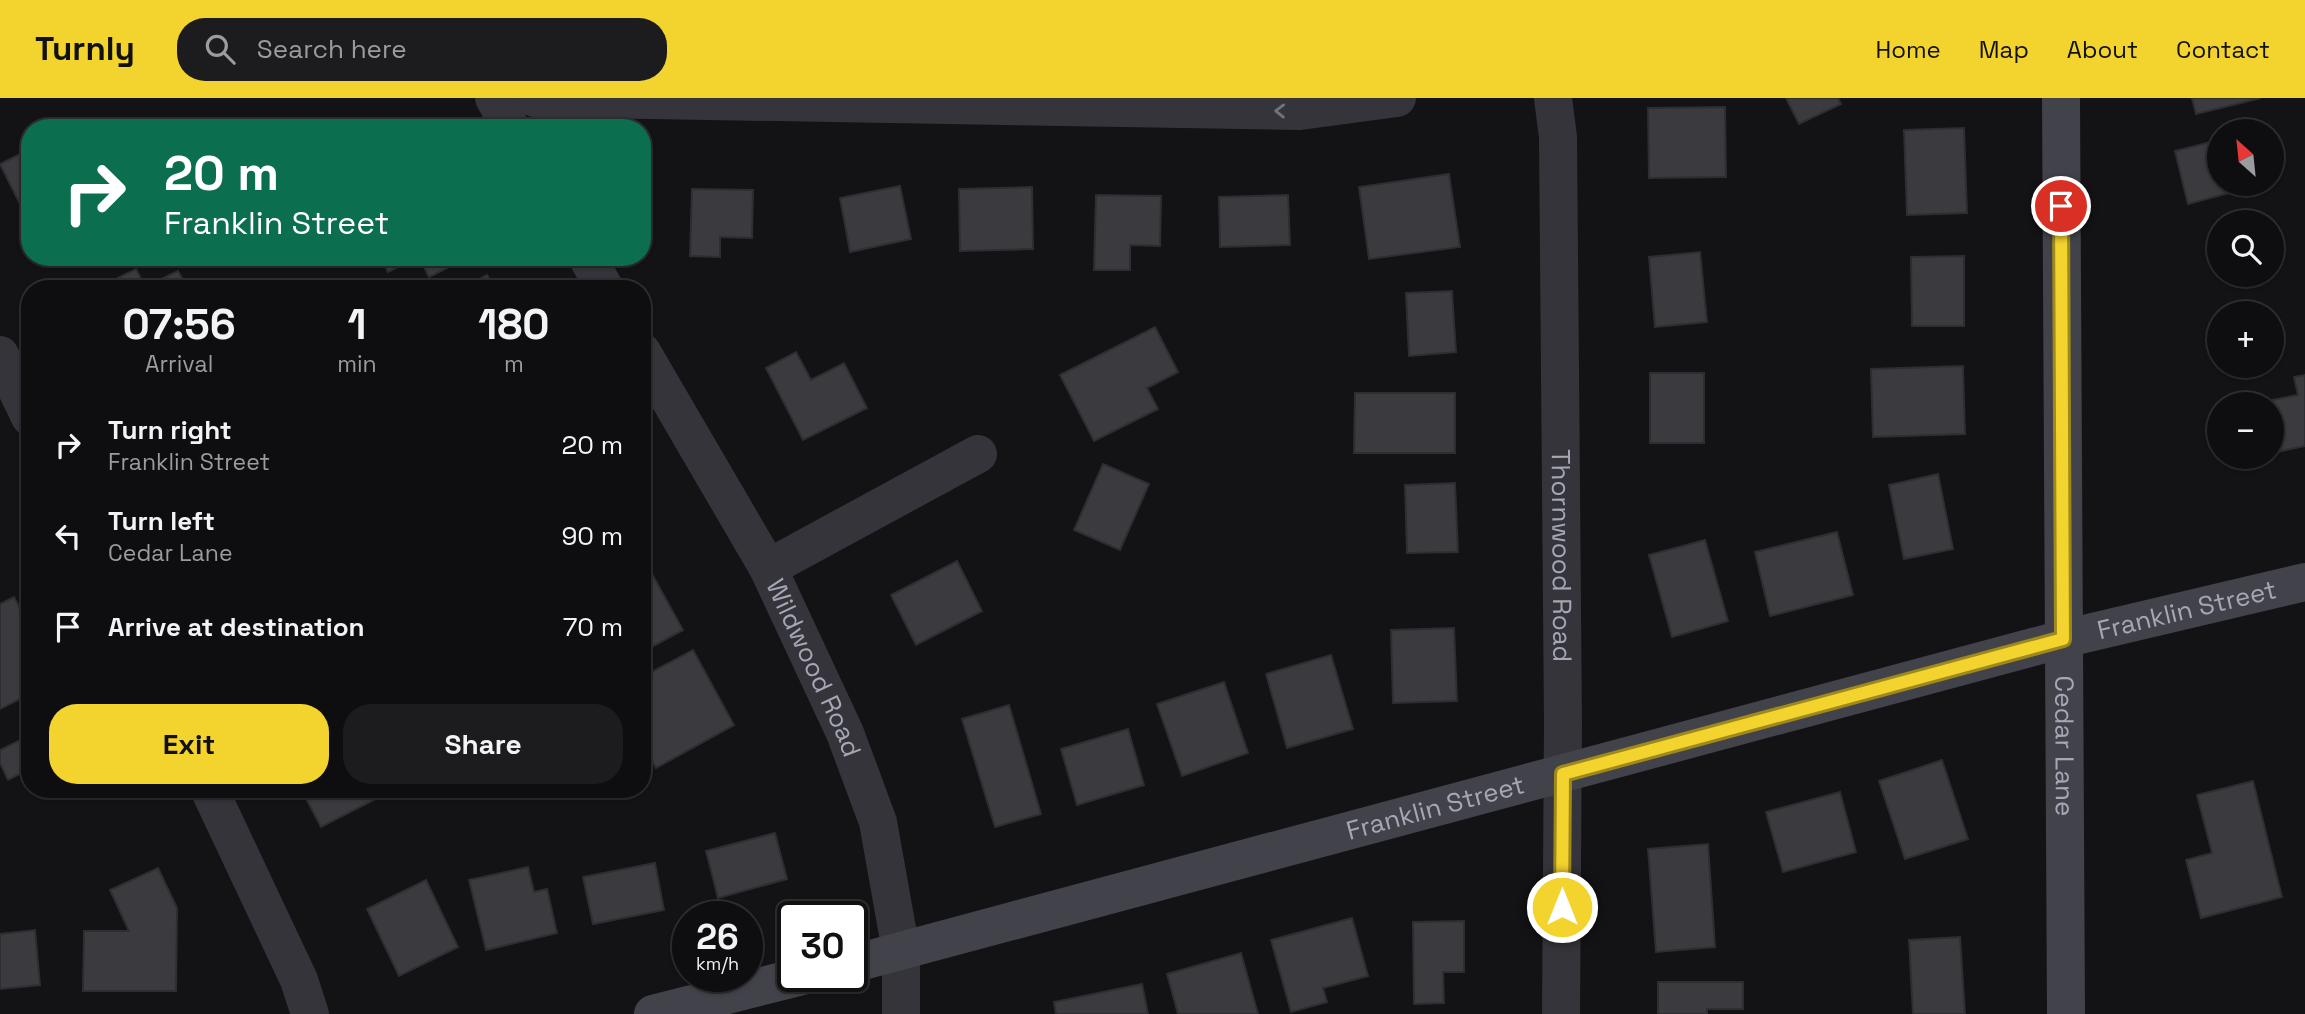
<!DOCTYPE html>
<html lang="en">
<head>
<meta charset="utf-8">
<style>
  body { margin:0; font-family:"Space Grotesk",sans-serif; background:#1c1c1e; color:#f1f3f6; height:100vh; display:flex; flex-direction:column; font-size:26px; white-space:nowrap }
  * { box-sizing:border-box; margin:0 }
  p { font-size:23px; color:#9b9c9f }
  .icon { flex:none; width:38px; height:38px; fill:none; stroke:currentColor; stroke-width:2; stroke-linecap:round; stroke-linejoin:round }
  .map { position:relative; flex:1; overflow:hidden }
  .drawer { position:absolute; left:21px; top:182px; width:630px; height:518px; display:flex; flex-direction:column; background:#0e0e10; border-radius:28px; box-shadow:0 2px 5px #0004,0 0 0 2px #2e2e30 }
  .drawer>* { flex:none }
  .guide { position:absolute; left:21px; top:21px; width:630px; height:147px; border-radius:28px; box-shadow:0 2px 5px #0004,0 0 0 2px #2e2e30; background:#0b6e4f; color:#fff; overflow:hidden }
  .needle { width:46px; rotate:333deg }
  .controls { position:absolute; left:2207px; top:21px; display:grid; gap:14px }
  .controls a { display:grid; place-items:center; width:77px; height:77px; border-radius:50%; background:#0e0e10; box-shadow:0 2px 5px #0004,0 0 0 2px #2e2e30; font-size:35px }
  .speed { position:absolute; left:672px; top:803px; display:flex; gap:14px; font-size:35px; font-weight:700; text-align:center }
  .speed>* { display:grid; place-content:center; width:91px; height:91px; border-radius:50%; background:#0e0e10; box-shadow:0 2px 5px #0004,0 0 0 2px #2e2e30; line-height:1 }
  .speed small { font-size:18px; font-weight:400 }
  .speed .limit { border:4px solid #111; border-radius:10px; background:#fff; color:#111 }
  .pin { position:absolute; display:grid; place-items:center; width:60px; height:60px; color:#fff; margin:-30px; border:4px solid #fff; border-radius:50%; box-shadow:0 2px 7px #0007 }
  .me { position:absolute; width:77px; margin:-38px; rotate:0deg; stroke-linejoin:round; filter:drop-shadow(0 0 5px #0008) }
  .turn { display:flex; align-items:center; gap:24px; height:147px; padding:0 28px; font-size:32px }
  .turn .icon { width:91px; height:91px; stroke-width:2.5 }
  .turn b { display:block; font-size:49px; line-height:60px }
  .eta { display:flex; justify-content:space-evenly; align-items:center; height:119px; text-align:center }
  .eta b { font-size:42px; font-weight:600; line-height:49px }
  .cta { display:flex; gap:14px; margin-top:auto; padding:14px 28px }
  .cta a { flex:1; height:80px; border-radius:28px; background:#f3d32d; color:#111; font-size:28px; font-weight:600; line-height:80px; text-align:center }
  .cta a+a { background:#1c1c1e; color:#f1f3f6 }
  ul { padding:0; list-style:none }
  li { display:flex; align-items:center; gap:21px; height:91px; padding:0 28px }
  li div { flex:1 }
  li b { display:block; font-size:26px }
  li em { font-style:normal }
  header { display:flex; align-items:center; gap:42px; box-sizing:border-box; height:98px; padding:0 35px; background:#f3d32d; color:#111 }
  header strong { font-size:33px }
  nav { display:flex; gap:38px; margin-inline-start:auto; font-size:24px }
  .search { width:490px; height:63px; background:#1c1c1e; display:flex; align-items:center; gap:18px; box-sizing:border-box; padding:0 24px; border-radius:28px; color:#9b9c9f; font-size:26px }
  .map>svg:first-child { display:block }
  .building { fill:#3b3b3f; stroke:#2e2d31; stroke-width:2 }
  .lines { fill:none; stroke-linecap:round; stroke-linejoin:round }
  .street { stroke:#34343a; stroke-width:38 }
  .secondary { stroke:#42434a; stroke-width:38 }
  .oneway { stroke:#72737e }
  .route-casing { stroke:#9e891d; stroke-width:18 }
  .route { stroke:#f3d32d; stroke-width:12 }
  .labels { text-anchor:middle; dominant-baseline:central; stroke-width:7; stroke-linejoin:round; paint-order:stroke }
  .street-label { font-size:26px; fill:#a5a7b5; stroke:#0e0e10 }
</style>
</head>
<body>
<header>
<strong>Turnly</strong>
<div class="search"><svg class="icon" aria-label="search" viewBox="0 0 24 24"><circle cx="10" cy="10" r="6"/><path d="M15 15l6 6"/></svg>Search here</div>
<nav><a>Home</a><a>Map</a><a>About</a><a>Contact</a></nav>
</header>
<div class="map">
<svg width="2305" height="916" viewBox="0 0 2305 916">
  <rect width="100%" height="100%" fill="#131315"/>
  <path class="building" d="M1786,0h52l3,6 -42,20z
    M2192,0h69l-65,16z
    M1725,9l1,70 -77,1 -1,-70z
    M1964,30l3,85 -60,2 -3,-85z
    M2219,42v44h15l2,7 -48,13 -13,-53z
    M30,51v70l-2,1 -28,-56z
    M1449,76l11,73 -91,12 -10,-72z
    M900,88l11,53 -61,13 -10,-54z
    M1032,89l1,62 -73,2 -1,-62z
    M692,91l61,1 -1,48 -32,-1v20l-30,-1z
    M1096,97l65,1 -1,50 -30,-1v25h-36z
    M1288,97l2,50 -70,2 -1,-50z
    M1700,154l7,70 -52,5 -6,-70z
    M1964,158v70h-52l-1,-69z
    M380,159h38l-30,15z
    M419,159h50l-40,20z
    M136,171l9,18 33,-16 10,18h-92z
    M487,177l7,14h-33z
    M1452,193l4,61 -47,4 -3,-63z
    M1155,229l23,45 -31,16 11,21 -64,32 -34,-66z
    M796,254l15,28 33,-17 23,45 -64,32 -37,-72z
    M1963,268l2,68 -92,3 -2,-68z
    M1650,275h54v70h-54z
    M2305,277v71l-33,7v-49h-21l47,-9 -4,-18z
    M1355,295h100v60h-101z
    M1103,366l46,20 -29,66 -46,-20z
    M1938,376l15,75 -49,10 -15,-74z
    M1455,385l3,69 -51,1 -2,-68z
    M1837,434l16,63 -83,21 -15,-64z
    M1705,442l23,81 -56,16 -23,-82z
    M642,458l41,74 -41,22z
    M957,463l25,50 -66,34 -25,-50z
    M14,499l16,31v66l-30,15v-105z
    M1454,530l3,73 -64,2 -2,-73z
    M693,552l41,75 -78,43 -14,-24v-67z
    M1331,557l22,74 -66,19 -21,-74z
    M1224,584l24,71 -66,23 -25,-72z
    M1009,607l32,109 -46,13 -33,-108z
    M1128,631l16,56 -67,20 -16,-56z
    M30,637v34l-22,11 -8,-17v-13z
    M1942,662l26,79 -63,20 -26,-78z
    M2253,683l29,116 -81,21 -15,-58 26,-7 -15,-58z
    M301,691h94l-74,38z
    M1840,694l16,60 -73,20 -17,-60z
    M775,735l12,46 -69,19 -12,-47z
    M1708,746l7,103 -59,5 -8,-103z
    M655,765l9,47 -71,14 -10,-47z
    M528,769l6,25 13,-3 10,44 -71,17 -17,-70z
    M158,770l19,40 -1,83h-93l1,-60h45l-19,-41z
    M426,782l32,67 -59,29 -32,-67z
    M1352,820l16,58 -45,12 4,14 -36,10 -20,-72z
    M1464,823v51h-21l1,31 -30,1 -1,-82z
    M35,832l5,55 -40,4v-55z
    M1960,839l5,77h-52l-4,-74z
    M1241,855l17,61h-80l-11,-40z
    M1658,884h85v27h-36v5h-49z
    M1142,886l6,30h-92l-2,-12z"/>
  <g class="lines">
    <g class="street">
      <path d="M494,0l17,30"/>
      <path d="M535,0l765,13 97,-13"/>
      <path id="s1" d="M1553,0l5,39 5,588 -2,289"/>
      <path d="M587,159l18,32"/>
      <path id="s2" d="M642,254l126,216 77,165 33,89 23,129v63"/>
      <path d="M0,257l30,62"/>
      <path d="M768,470l210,-114"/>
      <path d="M209,691l90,191 11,34"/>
    </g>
    <g class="secondary">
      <path id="s3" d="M2061,0l5,916"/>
      <path id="s4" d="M852,866l1211,-325 242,-57"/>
      <path d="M653,916l149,-38"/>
    </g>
  </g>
  <defs><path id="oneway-chevron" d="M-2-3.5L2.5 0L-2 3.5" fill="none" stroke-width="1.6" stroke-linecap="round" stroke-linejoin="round" transform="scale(1.75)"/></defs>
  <use class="oneway" href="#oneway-chevron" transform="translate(1280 13) rotate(-179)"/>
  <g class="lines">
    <defs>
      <path id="route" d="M1562,809l1,-133 500,-135 -2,-433"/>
    </defs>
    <use href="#route" class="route-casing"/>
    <use href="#route" class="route"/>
  </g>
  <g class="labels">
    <g class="street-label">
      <text stroke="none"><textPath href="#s1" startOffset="458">Thornwood Road</textPath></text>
      <text stroke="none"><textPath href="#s4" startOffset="1381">Franklin Street</textPath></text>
      <text stroke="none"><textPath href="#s2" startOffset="360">Wildwood Road</textPath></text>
      <text stroke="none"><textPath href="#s3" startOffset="648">Cedar Lane</textPath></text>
      <text stroke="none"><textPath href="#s4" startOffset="604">Franklin Street</textPath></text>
    </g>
  </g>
</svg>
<div class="controls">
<a><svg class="needle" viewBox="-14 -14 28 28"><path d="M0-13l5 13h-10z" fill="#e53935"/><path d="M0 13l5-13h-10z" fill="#9b9c9f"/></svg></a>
<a><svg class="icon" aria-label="search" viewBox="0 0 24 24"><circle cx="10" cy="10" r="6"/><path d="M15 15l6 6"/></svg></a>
<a>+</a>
<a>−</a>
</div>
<div class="speed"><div>26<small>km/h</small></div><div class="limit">30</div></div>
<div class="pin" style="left:2061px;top:108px;background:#d93025"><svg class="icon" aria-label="arrive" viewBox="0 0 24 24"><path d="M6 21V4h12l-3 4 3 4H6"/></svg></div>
<svg class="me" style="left:1562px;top:809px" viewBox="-20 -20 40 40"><circle r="17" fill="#f3d32d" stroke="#fff" stroke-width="3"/><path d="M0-11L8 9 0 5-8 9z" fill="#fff"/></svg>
<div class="guide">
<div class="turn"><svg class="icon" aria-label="right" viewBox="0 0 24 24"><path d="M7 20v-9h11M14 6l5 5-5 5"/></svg><div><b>20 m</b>Franklin Street</div></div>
</div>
<section class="drawer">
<div class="eta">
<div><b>07:56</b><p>Arrival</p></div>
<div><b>1</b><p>min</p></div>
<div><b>180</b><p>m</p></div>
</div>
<ul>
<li><svg class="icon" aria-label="right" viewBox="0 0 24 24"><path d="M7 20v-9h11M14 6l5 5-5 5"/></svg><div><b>Turn right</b><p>Franklin Street</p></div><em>20 m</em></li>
<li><svg class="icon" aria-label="left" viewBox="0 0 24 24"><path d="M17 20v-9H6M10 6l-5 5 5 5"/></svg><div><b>Turn left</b><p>Cedar Lane</p></div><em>90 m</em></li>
<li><svg class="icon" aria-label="arrive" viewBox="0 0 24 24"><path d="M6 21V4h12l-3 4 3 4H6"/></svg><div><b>Arrive at destination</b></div><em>70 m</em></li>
</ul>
<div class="cta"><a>Exit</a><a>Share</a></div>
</section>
</div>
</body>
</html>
